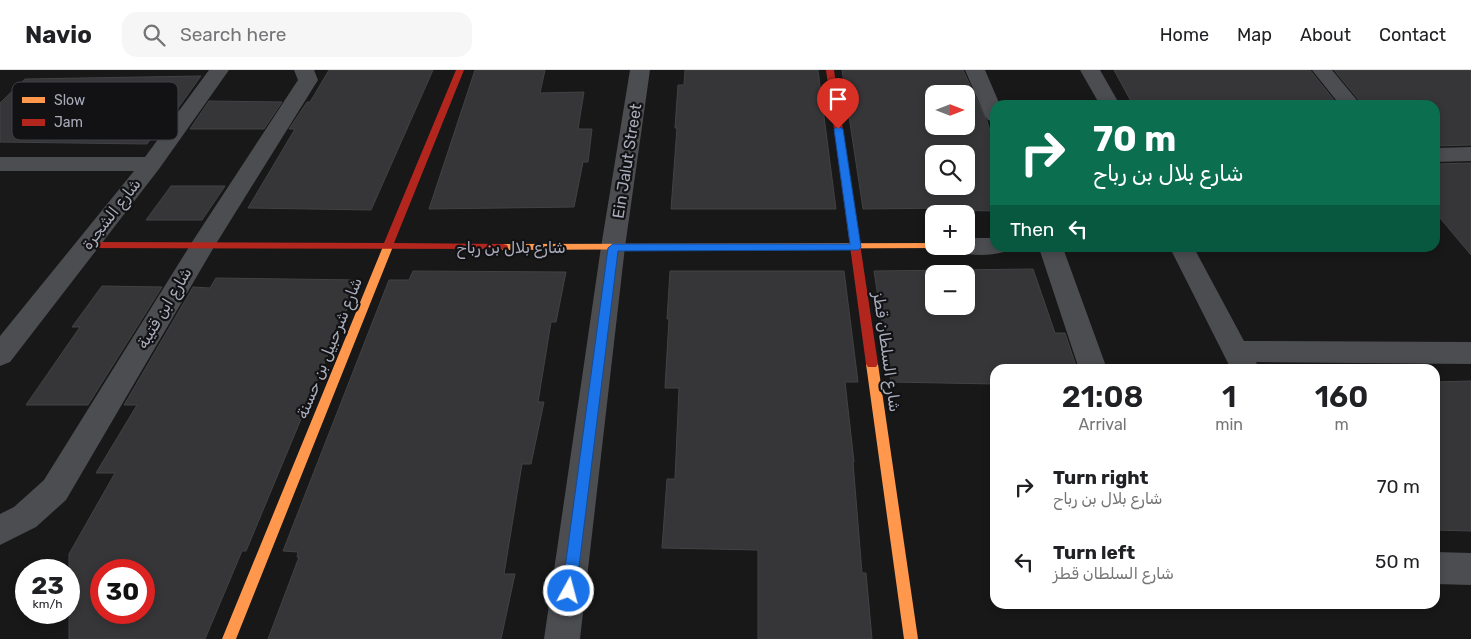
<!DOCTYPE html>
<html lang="en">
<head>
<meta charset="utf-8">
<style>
  body { margin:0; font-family:Rubik,"Noto Naskh Arabic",sans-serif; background:#f6f6f6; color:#202124; height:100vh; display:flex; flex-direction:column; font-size:19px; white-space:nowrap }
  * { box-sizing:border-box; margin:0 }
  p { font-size:16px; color:#757577 }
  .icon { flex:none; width:28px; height:28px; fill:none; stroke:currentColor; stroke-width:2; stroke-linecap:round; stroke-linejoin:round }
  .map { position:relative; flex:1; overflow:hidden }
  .sheet { position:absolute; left:990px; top:294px; width:450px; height:245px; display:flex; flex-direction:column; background:#fff; border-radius:15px; box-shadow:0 2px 8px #0003 }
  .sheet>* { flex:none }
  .hud { position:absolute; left:990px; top:30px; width:450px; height:152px; border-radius:15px; box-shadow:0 2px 8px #0003; background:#0b6e4f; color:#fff; overflow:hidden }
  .needle { width:32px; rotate:90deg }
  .controls { position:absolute; left:925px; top:15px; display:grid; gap:10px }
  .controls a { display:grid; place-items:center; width:50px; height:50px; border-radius:10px; background:#fff; box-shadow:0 2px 8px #0003; font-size:25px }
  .speed { position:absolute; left:15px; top:489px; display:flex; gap:10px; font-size:25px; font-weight:700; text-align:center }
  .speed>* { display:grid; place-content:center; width:65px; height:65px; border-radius:50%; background:#fff; box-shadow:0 2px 8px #0003; line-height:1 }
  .speed small { font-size:12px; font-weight:400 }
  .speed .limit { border:8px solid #d22; background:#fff; color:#111 }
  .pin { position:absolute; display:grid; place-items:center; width:42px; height:42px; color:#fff; margin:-51px -21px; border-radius:50% 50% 50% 0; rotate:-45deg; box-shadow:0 0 5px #0007 }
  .pin .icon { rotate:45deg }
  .me { position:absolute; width:55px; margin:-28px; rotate:7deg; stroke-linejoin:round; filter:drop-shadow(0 0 4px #0008) }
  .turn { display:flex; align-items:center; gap:18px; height:105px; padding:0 20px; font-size:22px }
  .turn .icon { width:65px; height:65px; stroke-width:2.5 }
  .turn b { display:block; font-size:35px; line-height:42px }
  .then { display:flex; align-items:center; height:48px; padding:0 20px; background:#0003; gap:10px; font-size:19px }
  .eta { display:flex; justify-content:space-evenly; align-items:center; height:85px; text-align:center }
  .eta b { font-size:30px; font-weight:600; line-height:35px }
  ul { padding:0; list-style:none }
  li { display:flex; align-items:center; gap:15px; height:75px; padding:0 20px }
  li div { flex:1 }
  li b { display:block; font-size:19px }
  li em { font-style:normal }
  header { display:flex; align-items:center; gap:30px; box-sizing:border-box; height:70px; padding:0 25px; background:#fff; border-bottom:1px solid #e0e0e0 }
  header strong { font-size:24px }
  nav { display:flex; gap:28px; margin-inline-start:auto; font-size:18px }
  .search { width:350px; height:45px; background:#f6f6f6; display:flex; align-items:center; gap:12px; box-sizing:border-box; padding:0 18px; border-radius:15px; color:#757577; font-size:19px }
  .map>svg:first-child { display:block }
  .building { fill:#363638; stroke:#414244; fill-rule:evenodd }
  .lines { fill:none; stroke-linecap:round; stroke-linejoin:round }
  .street { fill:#4c4d51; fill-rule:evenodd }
  .slow { fill:#ff974d; fill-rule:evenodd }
  .jam { fill:#b3261e; fill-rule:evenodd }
  .route { fill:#1a73e8; stroke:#114b97 }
  .labels { text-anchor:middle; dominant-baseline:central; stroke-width:4.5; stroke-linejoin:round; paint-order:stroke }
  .street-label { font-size:16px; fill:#a8acba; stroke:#121214 }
  .key { fill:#121214; stroke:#3f4046; stroke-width:1 }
  .key-label { font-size:14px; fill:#a8acba }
</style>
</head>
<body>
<header>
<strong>Navio</strong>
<div class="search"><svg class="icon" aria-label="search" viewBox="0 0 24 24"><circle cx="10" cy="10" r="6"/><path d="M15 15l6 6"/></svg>Search here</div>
<nav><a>Home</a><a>Map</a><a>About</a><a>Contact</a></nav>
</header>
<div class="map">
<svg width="1471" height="569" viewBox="0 0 1471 569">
  <rect width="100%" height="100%" fill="#181818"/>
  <path class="building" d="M329,0h104l-62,140 -123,-2 47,-79h-6l18,-27h3z
    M475,0h70l-5,23 44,-1 -6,37h14l-4,33h-5l-9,45 -145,2z
    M685,0h133l18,139h-165l6,-81h-2l3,-43h6z
    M842,0h121l24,51 8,26v64l-44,-1 -1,-2 -87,1zM934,24h32v32h-32zM934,84h32v32h-32z
    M1114,0h196l28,35h-205z
    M1334,0h137v75l-36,1v-41h-72z
    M201,6l-38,53h-5l-11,15 -147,-2v-39l25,-24z
    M209,31l73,1 -18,27h-74z
    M1471,93v92l-36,-43v-48z
    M171,116h54l-23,34h-56z
    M1033,199l22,64h10l12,36h-82v15l-104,-2 -17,-111zM934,204h32v32h-32z
    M413,201l153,1 -10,50h-5l-13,80h6l-13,62h-9l-18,110h11l-14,65h-233l31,-82h-2l1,-5 -15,-1 106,-271h20z
    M670,201h174l14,111h-13l9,80h-1l9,111h4l6,66h-114v-89l-96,-2 5,-69h8l4,-91h-14l4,-69h-2z
    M216,208l143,2 -113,271h-4l-37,88h-136v-85l46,-81h-19l41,-68h-13l69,-118 17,1zM101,500h43v42h-43z
    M102,216l60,1 -74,118h-62l54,-78h-8z
    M1471,311v150l-36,-1v-148z"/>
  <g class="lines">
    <path class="street" d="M209,0h20l-70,99 -149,193 -10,4v-30l134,-165h-134v-14h145z
      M294,0h20l4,10 -104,167 -148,253 -30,27 -36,18v-31l14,-7 30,-27 150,-241 104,-159z
      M630,0h20l-25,177 -45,392h-36l57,-392z
      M965,0h20l15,35h-5v17l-7,-2 -3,-4z
      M1080,0h20l20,35h-20z
      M1312,0h20l29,35h-21z
      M1471,77v14l-36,1v-14z
      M966,168h29v10h11l-2,4c-15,4 -32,4 -47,0l-3,-6h12z
      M1039,178h24l44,121h-28z
      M1170,178h24l50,93 227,1v22l-215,-2 3,7h-28z
      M1435,482l36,1v32l-36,-1z"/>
    <path class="slow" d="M389,171l5,3 -158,395h-14l162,-395z
      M934,173v3h7l-1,2 -437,2 -5,-3 5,-3z
      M872,290l4,1 2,3 40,275h-14l-38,-275 2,-3z"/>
    <path class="jam" d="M456,0h8l-70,173 109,1 4,1 1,2 -1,2 -420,-1 -5,-3 5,-3 297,1z
      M826,0h8l44,294 -2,3h-8l-2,-3z"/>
  </g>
  <path class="route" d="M838,56l5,3 18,118 -2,3 -241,1 -42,340 -2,4 -5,2 -5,-2 -2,-4 46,-343 5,-4h237l-16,-115z"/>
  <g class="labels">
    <g class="street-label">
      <text transform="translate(627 91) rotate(-81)">Ein Jalut Street</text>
      <text transform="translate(111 144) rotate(-52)">شارع الشجرة</text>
      <text x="511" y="177">شارع بلال بن رباح</text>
      <text transform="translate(164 238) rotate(-59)">شارع ابن قتيبة</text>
      <text transform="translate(329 278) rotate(-68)">شارع شرحبيل بن حسنة</text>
      <text transform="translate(887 282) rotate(82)">شارع السلطان قطز</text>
    </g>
  </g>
  <rect x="12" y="12" width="166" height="58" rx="8" class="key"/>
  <rect x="22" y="27" width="23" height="6" fill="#ff974d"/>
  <rect x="22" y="49" width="23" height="7" fill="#b3261e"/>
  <g class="key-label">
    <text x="54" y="35">Slow</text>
    <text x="54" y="57">Jam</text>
  </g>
</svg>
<div class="controls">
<a><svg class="needle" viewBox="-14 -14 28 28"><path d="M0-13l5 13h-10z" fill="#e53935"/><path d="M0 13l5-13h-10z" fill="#757577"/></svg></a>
<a><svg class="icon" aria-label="search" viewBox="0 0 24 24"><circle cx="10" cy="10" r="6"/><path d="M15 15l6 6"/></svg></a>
<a>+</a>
<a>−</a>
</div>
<div class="speed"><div>23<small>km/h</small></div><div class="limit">30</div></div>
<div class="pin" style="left:838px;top:59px;background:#d93025"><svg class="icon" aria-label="arrive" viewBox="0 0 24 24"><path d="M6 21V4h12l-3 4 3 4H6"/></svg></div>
<svg class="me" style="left:569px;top:521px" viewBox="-20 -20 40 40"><circle r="17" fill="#1a73e8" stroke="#fff" stroke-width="3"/><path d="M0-11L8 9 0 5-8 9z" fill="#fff"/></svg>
<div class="hud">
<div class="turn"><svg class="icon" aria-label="right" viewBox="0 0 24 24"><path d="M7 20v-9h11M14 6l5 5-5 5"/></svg><div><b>70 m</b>شارع بلال بن رباح</div></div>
<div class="then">Then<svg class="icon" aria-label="left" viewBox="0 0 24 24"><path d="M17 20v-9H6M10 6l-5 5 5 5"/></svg></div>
</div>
<section class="sheet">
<div class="eta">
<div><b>21:08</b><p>Arrival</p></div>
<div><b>1</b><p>min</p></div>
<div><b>160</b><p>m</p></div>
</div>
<ul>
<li><svg class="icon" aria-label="right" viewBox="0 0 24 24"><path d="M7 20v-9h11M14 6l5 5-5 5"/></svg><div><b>Turn right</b><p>شارع بلال بن رباح</p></div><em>70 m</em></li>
<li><svg class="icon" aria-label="left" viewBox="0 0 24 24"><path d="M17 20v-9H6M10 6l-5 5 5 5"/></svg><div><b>Turn left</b><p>شارع السلطان قطز</p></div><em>50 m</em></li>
</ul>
</section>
</div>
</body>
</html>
